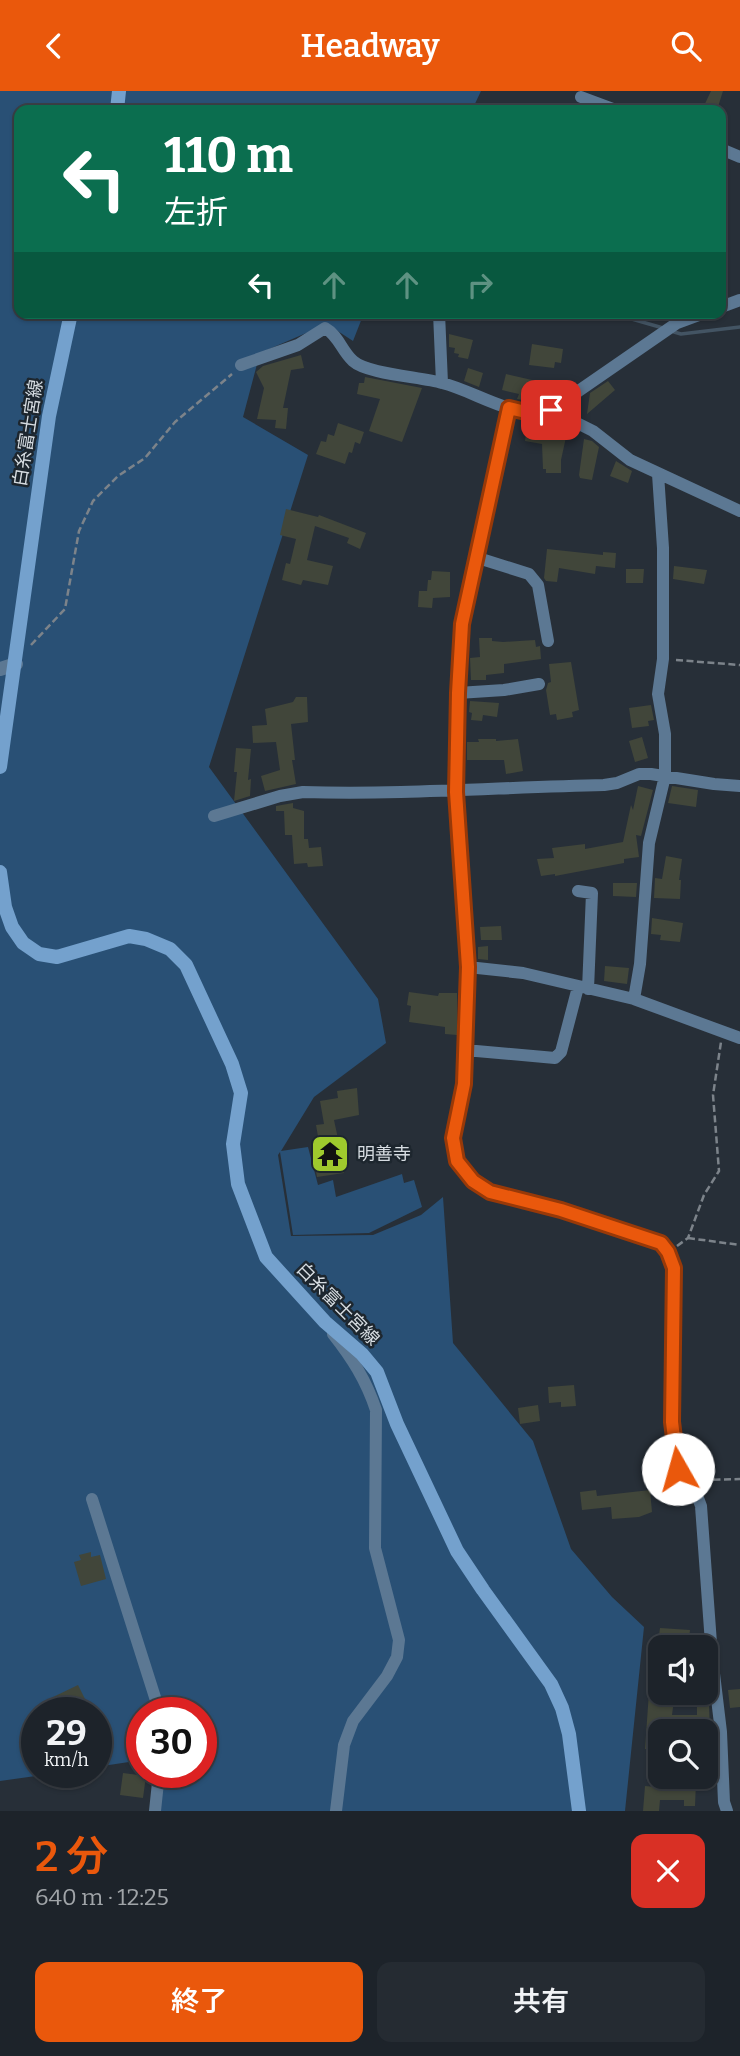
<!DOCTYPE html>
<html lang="ja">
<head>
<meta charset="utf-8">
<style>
  body { margin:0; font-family:Bitter,"Noto Sans JP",serif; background:#252b32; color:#f1f3f6; height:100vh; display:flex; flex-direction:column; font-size:26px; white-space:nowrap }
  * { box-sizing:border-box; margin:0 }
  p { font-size:23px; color:#a0a4a8 }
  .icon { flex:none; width:38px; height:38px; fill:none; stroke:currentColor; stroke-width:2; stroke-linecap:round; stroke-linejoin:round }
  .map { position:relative; height:1720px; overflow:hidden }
  .details { display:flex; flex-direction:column; background:#1d232a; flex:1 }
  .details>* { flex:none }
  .banner { position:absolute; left:14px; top:14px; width:712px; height:214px; border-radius:14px; box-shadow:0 2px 5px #0004,0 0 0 2px #3b4047; background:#0b6e4f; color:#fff; overflow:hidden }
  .fabs { position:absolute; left:648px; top:1544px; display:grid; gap:14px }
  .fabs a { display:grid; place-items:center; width:70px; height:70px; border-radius:14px; background:#1d232a; box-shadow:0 2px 5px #0004,0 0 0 2px #3b4047; font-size:35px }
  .speed { position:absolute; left:21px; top:1606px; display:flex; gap:14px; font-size:35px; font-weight:700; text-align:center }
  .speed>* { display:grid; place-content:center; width:91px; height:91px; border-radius:50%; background:#1d232a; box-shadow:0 2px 5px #0004,0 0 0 2px #3b4047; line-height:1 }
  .speed small { font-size:18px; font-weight:400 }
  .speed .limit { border:10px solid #d22; background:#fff; color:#111 }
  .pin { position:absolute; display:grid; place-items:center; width:60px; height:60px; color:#fff; margin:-30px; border-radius:14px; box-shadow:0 4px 10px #0006 }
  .me { position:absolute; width:77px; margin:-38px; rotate:353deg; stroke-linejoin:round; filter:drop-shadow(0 0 5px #0008) }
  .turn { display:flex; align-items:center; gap:24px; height:147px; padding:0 35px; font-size:32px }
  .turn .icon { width:91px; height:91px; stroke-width:2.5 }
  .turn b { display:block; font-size:49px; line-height:60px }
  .lanes { display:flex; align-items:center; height:66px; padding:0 35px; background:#0003; justify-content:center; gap:35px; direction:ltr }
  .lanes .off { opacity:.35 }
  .round { display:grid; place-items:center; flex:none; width:74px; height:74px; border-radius:14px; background:#252b32 }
  .overview { display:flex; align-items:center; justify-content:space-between; height:119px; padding:0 35px }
  h1 { font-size:42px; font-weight:600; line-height:52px; color:#ea580c }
  .button { display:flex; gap:14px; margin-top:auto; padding:14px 35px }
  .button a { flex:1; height:80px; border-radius:14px; background:#ea580c; color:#fff; font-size:28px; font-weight:600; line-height:80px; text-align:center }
  .button a+a { background:#252b32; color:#f1f3f6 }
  header { display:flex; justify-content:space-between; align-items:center; height:91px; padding:0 35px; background:#ea580c; color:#fff; font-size:32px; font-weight:600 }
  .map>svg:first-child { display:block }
  .green { fill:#295075 }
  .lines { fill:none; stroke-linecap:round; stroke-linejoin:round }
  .stream { stroke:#435463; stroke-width:3.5 }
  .building { fill:#41463a }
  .path { stroke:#7c838a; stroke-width:2.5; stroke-dasharray:7 3.5; stroke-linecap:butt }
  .minor { stroke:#5c7893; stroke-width:12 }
  .tertiary { stroke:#5c7893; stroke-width:14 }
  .secondary { stroke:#74a1cd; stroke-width:14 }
  .route-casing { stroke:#983908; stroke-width:18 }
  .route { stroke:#ea580c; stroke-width:12 }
  .labels { text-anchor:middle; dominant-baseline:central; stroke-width:5; stroke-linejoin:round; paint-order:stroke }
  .street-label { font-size:18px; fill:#d6dce1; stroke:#1d262e }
  .poi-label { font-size:18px; fill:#d6dce1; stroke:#1d262e; text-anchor:start }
</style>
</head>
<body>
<header><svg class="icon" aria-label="back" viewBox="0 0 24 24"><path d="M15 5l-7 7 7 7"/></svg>Headway<svg class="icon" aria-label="search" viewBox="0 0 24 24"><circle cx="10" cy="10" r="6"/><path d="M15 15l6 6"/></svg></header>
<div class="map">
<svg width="740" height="1720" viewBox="0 0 740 1720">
  <rect width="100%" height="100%" fill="#272f38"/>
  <path class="green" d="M0,0h481l-9,19h-453v203h345l-11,28 -26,-17 -67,29 -17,64 65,38 -99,312 169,232 8,44 -72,54 -33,54 27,-4 10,38 15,-5 3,17 66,-23 2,9 10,-3 8,27 -53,26 -76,2 -13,-83 -2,3 13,81 82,-1 48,-20 22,-18 10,146 80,98 38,108 41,48 32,30 -19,184h-474l7,-38h43v-60h-59v47l-46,7v-54h-59v60h20l-57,8z"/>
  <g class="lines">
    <path class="stream" d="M611,222l52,15
      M674,241l7,2 59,-7"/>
  </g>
  <path class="building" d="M711,0h12l-6,19h-15z
    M449,243l24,6 -5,19 -10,-2 1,-3 -5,-1 1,-5 -6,-1z
    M532,253l31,5 -2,14 -6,-1 -1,6 -25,-3z
    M301,264l3,13 -13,2 -8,38h5l-2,21 -11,-1 1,-8 -19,-1 7,-31 -8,-16 7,-6z
    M468,277l15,5 -4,14 -15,-6z
    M506,283l26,6 -1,5 10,2 -3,16 -21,-4 2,-5 -17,-4z
    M365,286l57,11 -20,54 -33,-11 11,-32 -23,-5 2,-11h5z
    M608,290l7,9 -28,24 3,-21z
    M523,329l45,8 -7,32v13h-15v-4h-3l-1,-25 -17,-3 2,-14h-5z
    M338,332l26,9 -4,12 -5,-2 -3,11 -3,-1 -4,12 -29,-10 5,-13 5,1 2,-8 6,2z
    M584,348l8,2 7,6 -7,33 -12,-2 -1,-3z
    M616,370l16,10 -4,12 -18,-7z
    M286,418l32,8 1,-2 47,18 -6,16 -13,-6 2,-5 -34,-12 -8,34 26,6 -5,19 -25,-5 -2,5 -19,-5 4,-17 4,1 6,-25 -16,-4z
    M547,458l56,6v-3l13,1 -1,15 -19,-2 -1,8 -36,-6 -2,14 -11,-1 -2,-3z
    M674,475l33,4 -3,14 -31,-5z
    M626,478h18l-1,14h-17z
    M432,480l18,1v25l-17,1 -1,10 -14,-1 1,-16h8l1,-11h3z
    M479,547h13v3l11,1 32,-2 1,7 4,-1 1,13 -37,5v9l-18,2v5h-15l-1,-22 10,-1z
    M571,571l8,48 -7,2 1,5 -16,3 -1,-6 -6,1 -4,-25 2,-7 3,-1 -2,-18z
    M296,606h11l1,25 -17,2 4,36h-3l4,24 -31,7 -4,-15 19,-6 -4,-28 -23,1 -1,-17 15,-1 -2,-16 28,-7z
    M470,610l29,2 -2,14 -14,-2 -1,6 -11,-1 1,-7 -3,-1z
    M651,614l3,15 -6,1 1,5 -17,2 -3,-20z
    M642,646l6,21 -13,4 -6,-21z
    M478,648h18v2l22,-2 5,32 -17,3 -2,-14h-37v-18h12z
    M236,657l15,1 -3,31 3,-1 -1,17 -16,5 3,-29h-3z
    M638,695l15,4 -12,46 -5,-1 3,22 -15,2v4l-69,13v-2l-14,2 -4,-17 17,-1 -2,-10 33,-4v5l38,-7 8,-37 2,5z
    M672,695l26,4 -2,17 -28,-4z
    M293,712v5l11,3v28h4l1,9 12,-1 2,19 -15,1 -1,-4 -13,1 -2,-29h-7l-1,-24h-8v-5z
    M666,765l16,3 -3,21h2l-1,19 -26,-1 1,-20 7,1z
    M613,792h24l-1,14 -23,-1z
    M652,827l31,5 -3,19 -20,-2 1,-5 -10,-1z
    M501,835l1,14h-21l-1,-13z
    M488,855v14l-10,-1v-12z
    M605,875l24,2 -2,16 -23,-3z
    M409,901l29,4 1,-3h18v42l-12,-1v-7l-36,-5 2,-16 -4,-1z
    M357,997l2,27 -25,5 6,28 6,-1 3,13 -6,2 1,11 -27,4 -6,-33 8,-2 -3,-17 8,-1 -4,-23 18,-3 -1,-7z
    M574,1294l2,21 -15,1v-5l-12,1 -1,-16z
    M538,1314l2,16 -20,3 -2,-16z
    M596,1399l1,6 53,-6 2,22 -13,5 -27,2 -1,-12 -29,3 -2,-18z
    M91,1461v5l9,-2 6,24 -25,7 -7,-24 7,-2 -2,-5z
    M660,1537l30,2 -2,16 -30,-3z
    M78,1594l11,22 -14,6h-17l-7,-15z
    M740,1598v18l-10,1 -2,-18z
    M649,1601h26l-3,23h25v-11h12l1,27h-50v19l-15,-1z
    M123,1682l23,3 -3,22 -23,-3z
    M667,1691h29l-1,24h-11v-6h-24l-1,11h-16l2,-25 22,2z"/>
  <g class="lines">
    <path class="path" d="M31,554l34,-36 14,-78 14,-30 25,-25 27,-18 30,-36 57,-48
      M676,569l64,5
      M688,1147l52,7
      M677,1155l11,-8 16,-43 15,-24 -6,-76 8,-53
      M703,1389l37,-1"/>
    <path class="minor" d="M581,6l35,13
      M721,58l19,8
      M721,216l19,-7
      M439,222l3,70
      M241,274l57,-20 27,-17c14,8 16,22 28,33 14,13 69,16 89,22 36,9 71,37 109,27l126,-87 27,-10
      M508,317l-46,216 -4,69 -2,99 12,175 -4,117 -11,54 5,23 15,20 17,11 157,44c17,7 21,15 27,32l-2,154 6,47 17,21 6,16 11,151 9,75 3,70 3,9
      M551,319l42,21 37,29 110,51
      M475,466l54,17 9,11 10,56
      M458,602l46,-3 35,-6
      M214,725l66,-20 23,-4c101,3 201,-5 301,-7l13,-2 22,-9h12l63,10 26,2
      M578,800l14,2 -4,96
      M468,876l55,6 111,26 106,39
      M634,908l6,-35 9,-121 16,-67v-42l-7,-40 5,-35v-111l-5,-74
      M465,959l90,8 6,-6 17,-65
      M333,1243c19,24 33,46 43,76l-1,138 24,92 -2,17 -10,19 -34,45 -9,24 -8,66
      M92,1408l68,214
      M155,1720l4,-38"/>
    <path class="tertiary" d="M0,578l16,-5"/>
    <path class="secondary" d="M117,19l2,-19
      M0,676l49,-351 22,-103
      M0,781l5,35 7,20 11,16 16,11 18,3 72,-21 17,3 24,10 16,16 46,99 9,29 -8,51 5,40 28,73 59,65 37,32 15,18 20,52 60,127 26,39 68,94 11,24 7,26 10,77"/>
  </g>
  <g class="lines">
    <defs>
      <path id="route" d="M551,319l-21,3 -21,-5 -47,216 -4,69 -2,99 12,175 -4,117 -11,54 4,23 16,20 17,11 71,18 100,33 7,9 6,16 -2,154 6,47"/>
    </defs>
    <use href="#route" class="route-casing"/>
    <use href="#route" class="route"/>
  </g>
  <defs>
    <symbol id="temple-square" viewBox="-11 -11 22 22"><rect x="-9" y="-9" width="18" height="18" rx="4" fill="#9fca2d" stroke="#1d262e"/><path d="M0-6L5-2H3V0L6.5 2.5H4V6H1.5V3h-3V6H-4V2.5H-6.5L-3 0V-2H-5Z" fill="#111"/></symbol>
  </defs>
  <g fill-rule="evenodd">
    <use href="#temple-square" x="308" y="1041" width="44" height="44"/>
  </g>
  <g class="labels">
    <g class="street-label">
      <text transform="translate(28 342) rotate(-81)">白糸富士宮線</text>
      <text transform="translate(338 1213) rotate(45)">白糸富士宮線</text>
    </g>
    <g class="poi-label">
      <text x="357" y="1063">明善寺</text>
    </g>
  </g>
</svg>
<div class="fabs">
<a><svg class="icon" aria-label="sound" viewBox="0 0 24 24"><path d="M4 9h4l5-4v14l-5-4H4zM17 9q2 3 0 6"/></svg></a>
<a><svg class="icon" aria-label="search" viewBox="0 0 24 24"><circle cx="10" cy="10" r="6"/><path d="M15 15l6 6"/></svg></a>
</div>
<div class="speed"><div>29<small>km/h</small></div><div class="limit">30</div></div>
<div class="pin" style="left:551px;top:319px;background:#d93025"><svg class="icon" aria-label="arrive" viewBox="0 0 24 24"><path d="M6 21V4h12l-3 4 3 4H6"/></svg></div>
<svg class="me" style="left:678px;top:1378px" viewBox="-20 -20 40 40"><circle r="19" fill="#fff"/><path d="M0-13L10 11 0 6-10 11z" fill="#ea580c"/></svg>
<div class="banner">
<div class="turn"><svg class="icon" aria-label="left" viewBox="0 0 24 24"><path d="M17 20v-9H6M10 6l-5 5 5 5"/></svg><div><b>110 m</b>左折</div></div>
<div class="lanes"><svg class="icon" aria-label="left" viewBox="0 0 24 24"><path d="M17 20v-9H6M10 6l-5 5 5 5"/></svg><svg class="icon off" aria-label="ahead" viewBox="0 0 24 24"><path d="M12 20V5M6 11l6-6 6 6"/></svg><svg class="icon off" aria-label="ahead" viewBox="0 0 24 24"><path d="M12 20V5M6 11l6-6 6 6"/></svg><svg class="icon off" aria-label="right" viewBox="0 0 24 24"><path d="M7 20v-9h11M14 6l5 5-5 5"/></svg></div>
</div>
</div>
<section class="details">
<div class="overview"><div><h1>2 分</h1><p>640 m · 12:25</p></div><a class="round" style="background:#d93025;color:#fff"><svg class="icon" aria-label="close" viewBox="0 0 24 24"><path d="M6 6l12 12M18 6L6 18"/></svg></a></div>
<div class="button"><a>終了</a><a>共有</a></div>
</section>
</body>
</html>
